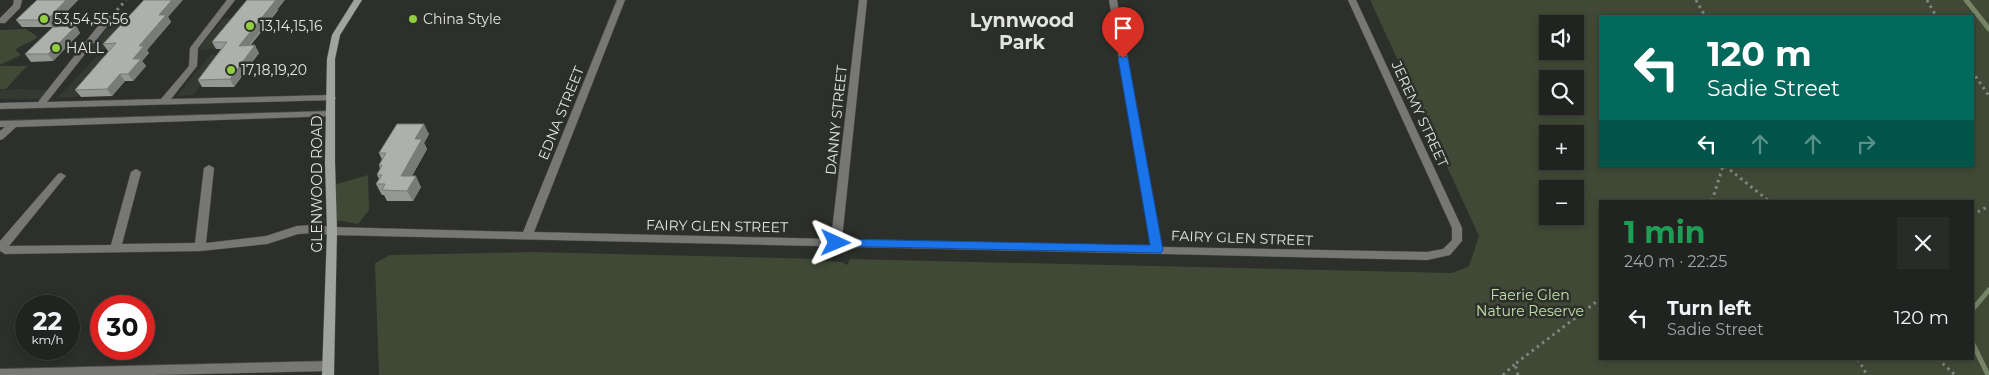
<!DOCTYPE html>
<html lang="en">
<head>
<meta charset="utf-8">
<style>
  body { margin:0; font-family:Montserrat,sans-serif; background:#292b29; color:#f1f3f6; height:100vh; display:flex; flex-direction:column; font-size:19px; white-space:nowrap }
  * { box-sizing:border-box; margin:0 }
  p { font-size:16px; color:#a2a4a5 }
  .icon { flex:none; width:28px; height:28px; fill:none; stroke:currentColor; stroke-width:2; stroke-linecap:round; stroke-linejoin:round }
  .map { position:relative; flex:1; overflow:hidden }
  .details { position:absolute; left:1599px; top:200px; width:375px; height:160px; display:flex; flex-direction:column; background:#212320; border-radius:0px; box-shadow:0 2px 8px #0003,0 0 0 1px #3e403e }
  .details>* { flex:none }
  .hud { position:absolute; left:1599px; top:15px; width:375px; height:152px; border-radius:0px; box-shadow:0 2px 8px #0003,0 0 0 1px #3e403e; background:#00695c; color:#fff; overflow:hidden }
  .buttons { position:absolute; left:1539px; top:15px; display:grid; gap:10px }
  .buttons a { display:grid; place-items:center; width:45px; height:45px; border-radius:0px; background:#212320; box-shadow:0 2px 8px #0003,0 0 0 1px #3e403e; font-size:25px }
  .speed { position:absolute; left:15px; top:295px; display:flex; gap:10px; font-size:25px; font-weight:700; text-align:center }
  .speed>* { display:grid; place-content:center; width:65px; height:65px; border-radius:50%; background:#212320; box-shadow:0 2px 8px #0003,0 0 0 1px #3e403e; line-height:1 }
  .speed small { font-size:12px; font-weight:400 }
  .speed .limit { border:8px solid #d22; background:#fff; color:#111 }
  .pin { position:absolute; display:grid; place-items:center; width:42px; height:42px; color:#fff; margin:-51px -21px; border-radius:50% 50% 50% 0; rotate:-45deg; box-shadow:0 0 5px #0007 }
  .pin .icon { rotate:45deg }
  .me { position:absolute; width:55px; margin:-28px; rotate:91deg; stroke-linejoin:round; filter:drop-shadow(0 0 4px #0008) }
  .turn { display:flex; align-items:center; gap:18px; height:105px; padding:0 25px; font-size:22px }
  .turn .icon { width:65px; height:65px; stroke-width:2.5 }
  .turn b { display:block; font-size:35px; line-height:42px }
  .lanes { display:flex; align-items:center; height:48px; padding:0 25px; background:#0003; justify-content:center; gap:25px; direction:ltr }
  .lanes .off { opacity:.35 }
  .round { display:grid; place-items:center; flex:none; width:52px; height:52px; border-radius:0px; background:#292b29 }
  .summary { display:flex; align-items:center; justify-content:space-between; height:85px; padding:0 25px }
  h1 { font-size:30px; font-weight:700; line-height:38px; color:#1e9e55 }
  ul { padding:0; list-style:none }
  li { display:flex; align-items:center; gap:15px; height:65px; padding:0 25px }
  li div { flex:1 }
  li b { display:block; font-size:19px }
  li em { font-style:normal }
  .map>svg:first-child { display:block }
  .built { fill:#353a31 }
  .green { fill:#3f4935; fill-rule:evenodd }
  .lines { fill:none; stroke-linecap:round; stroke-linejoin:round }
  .stream { stroke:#758565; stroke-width:5 }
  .street-casing { stroke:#494c47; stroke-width:1 }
  .secondary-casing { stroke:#494c47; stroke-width:1 }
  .path { stroke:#838581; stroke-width:3; stroke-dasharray:2.5 4; stroke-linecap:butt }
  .street { fill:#777876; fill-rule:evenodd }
  .secondary { fill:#a1a39f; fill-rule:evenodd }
  .wall { fill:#959793 }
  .shaded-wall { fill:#797b78 }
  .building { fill:#adb0ab; stroke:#797b78 }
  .route { fill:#1a73e8; stroke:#114b97 }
  .poi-dot { fill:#90cd41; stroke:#2c2f2a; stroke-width:2 }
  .labels { text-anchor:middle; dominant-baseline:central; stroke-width:5; stroke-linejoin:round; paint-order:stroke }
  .poi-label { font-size:14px; fill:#e2e4e1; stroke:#2c2f2a; text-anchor:start }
  .street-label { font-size:14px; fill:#e2e4e1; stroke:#2c2f2a }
  .park-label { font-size:14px; fill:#c3e0a8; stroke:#2c2f2a }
  .district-label { font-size:19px; font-weight:bold; fill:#e2e4e1; stroke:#2c2f2a }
</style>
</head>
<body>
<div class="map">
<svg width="1989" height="375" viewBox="0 0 1989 375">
  <rect width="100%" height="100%" fill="#2c2f2a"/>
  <path class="built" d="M140,11l-35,39h-18l36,-38z
    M224,18h14l-25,31 -15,1z
    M115,54l-38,43 -20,1 41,-43z
    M225,54l-32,41 -16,1 33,-41z
    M0,90l22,-1 26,1 -8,9h-40z"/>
  <path class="green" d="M1370,0h619v375h-1610l-4,-112 15,-8 144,-3 288,7 1,2 19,1 5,3 3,-6 602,14 17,-7 10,-30zM1600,16h372v150h-372zM1548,24h27v27h-27zM1548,79h27v27h-27zM1548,134h27v27h-27zM1548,189h27v27h-27zM1600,201h372v158h-372z
    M26,29l12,8c-7,6 -16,7 -23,13l6,5 -21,10v-35z
    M0,66h27l-21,23h-6z
    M368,175l1,35 -11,14 -16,-3 -13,1 1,-36z"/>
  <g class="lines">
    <path class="stream" d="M1966,0l23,29
      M1972,310l17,-20
      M1972,342l16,33"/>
    <defs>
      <path id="street" d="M14,0h8l-2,8 -15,15h-5v-5l13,-13z
        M227,0h8l-37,48 -1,18 -26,33 160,-4 3,1 2,2 -2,2 -334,9v-6l38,-1 68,-86h6v4l-65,82 114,-3 28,-33 1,-18z
        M617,0h8l-91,232 297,7 28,-239h8l-25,239 309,7 -42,-246h8l45,247 265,5 16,-3 9,-9v-12l-104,-228h8l106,228v13l-12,14 -23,5 -1095,-25 -19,-2 -15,1 -31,10 -67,7 -195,3 -5,-3v-10l58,-67 3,-1 5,3 -2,2 -55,68 102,-1 20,-73 5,-3 5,3 -19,72 73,-1 9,-75 5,-3 5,3 -8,75 60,-7 31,-10 16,-1 19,2 191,5z
        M330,111l5,3 -2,2 -317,11 -13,12 -3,1v-9l5,-4h-5v-6z
        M328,361l4,2 2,3 -2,3 -4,2 -176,4h-152v-6z"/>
      <path id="secondary" d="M354,0h8l-22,35 -5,24v103l2,69 -3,144h-12l5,-144 -2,-69 2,-103 5,-24z"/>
    </defs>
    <use href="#street" class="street-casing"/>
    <use href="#secondary" class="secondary-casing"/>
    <path class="path" d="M1696,0l9,16
      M1927,0l9,16
      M117,10l9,-10
      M1972,71l17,25
      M1725,166l44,35
      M1712,201l11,-35
      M1972,215l17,-9
      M1858,359l9,16
      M1938,359l17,16
      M1503,375l12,-11
      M1518,375l-3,-11 85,-65"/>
    <use href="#street" class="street"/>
    <use href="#secondary" class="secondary"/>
  </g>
  <path class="wall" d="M37,0h41l-26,27h-30l-6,-7z
    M279,9l-29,37 9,7 -25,34h-32l-4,-7 23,-31h-5l-4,-7z
    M168,17l3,5 -24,28 2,3 -7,8 4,5 -13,15h-8l-13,15 -31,1 -6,-7 34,-39h-1l-5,-7z
    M76,26l4,7 -27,28 -22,1 -6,-8z
    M429,134l-5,9 3,6 -15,27 9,11 -8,14h-26l-3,-6h-2l-6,-11 3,-5 -2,-4 3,-6 -1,-4 3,-5 -3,-7z"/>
  <path class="shaded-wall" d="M66,0h12l-26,27 -5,-7z
    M172,0h11l-15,17 3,5 -24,28 2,3 -7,8 4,5 -13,15 -5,-7 5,-15 6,-13 20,-31z
    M276,0h9l-42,53 -4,-7z
    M76,26l4,7 -27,28 -5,-7z
    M255,45l4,8 -25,34 -4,-8z
    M120,74l5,7 -13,15 -5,-7z
    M424,124l5,10 -5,9 3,6 -21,37 -5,-10 14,-37z
    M416,176l5,11 -8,14 -6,-10z"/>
  <path class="building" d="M37,0h29l-19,20h-31z
    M144,0h28l-13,15h7l-27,31h5l-11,13h8l-13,15h-8l-13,15 -32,1 41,-47 -13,1z
    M247,0h29l-37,46 16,-1 -25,34 -32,1 29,-38h-15z
    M76,26l-28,28h-23l28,-27z
    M397,124h27l-9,15h7l-21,37h15l-9,15 -25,-1 3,-6h-9l6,-9h-5l5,-10h-3l7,-12h-7z"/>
  <path class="route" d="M1123,55l5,3 35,192 -2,3 -330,-7 -1,-3 1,-3 5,-1 314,6 -32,-187z"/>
  <g class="poi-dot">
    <circle cx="44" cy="19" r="5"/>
    <circle cx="413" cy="19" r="5"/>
    <circle cx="250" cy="26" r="5"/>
    <circle cx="56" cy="48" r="5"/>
    <circle cx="231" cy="70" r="5"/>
  </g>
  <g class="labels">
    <g class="poi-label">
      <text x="54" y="19">53,54,55,56</text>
      <text x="423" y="19">China Style</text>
      <text x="260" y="26">13,14,15,16</text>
      <text x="66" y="48">HALL</text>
      <text x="241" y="70">17,18,19,20</text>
    </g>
    <g class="street-label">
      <text transform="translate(561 113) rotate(-68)">EDNA STREET</text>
      <text transform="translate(1420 114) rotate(65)">JEREMY STREET</text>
      <text transform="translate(836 120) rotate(-84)">DANNY STREET</text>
      <text transform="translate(317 184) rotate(-90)">GLENWOOD ROAD</text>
      <text transform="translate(717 226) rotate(1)">FAIRY GLEN STREET</text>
      <text transform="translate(1242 238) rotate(2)">FAIRY GLEN STREET</text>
    </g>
    <g class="park-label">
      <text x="1530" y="295">Faerie Glen<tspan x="1530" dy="16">Nature Reserve</tspan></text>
    </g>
    <g class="district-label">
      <text x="1022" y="20">Lynnwood<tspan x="1022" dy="22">Park</tspan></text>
    </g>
  </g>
</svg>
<div class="buttons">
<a><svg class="icon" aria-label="sound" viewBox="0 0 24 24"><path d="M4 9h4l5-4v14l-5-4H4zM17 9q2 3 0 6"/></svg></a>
<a><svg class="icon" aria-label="search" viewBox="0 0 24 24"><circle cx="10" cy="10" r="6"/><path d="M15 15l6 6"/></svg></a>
<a>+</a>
<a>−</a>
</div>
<div class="speed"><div>22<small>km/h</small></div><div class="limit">30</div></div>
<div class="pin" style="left:1123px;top:58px;background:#d93025"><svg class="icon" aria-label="arrive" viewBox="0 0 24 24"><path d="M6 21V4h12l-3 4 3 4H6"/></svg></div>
<svg class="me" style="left:836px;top:243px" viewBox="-20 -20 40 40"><path d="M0-17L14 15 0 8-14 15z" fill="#1a73e8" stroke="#fff" stroke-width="4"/></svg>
<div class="hud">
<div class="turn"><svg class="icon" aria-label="left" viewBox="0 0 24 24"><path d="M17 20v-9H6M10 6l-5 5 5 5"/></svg><div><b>120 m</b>Sadie Street</div></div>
<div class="lanes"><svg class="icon" aria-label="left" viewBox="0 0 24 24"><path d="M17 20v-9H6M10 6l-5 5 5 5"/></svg><svg class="icon off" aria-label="ahead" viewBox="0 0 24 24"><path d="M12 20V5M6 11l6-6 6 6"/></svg><svg class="icon off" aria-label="ahead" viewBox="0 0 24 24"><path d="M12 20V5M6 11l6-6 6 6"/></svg><svg class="icon off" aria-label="right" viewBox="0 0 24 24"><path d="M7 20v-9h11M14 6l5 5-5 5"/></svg></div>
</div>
<section class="details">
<div class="summary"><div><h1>1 min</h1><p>240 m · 22:25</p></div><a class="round"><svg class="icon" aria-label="close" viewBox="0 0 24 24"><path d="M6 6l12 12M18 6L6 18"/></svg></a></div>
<ul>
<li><svg class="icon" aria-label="left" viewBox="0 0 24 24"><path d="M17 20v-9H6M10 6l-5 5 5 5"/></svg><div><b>Turn left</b><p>Sadie Street</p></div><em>120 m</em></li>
</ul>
</section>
</div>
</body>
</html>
